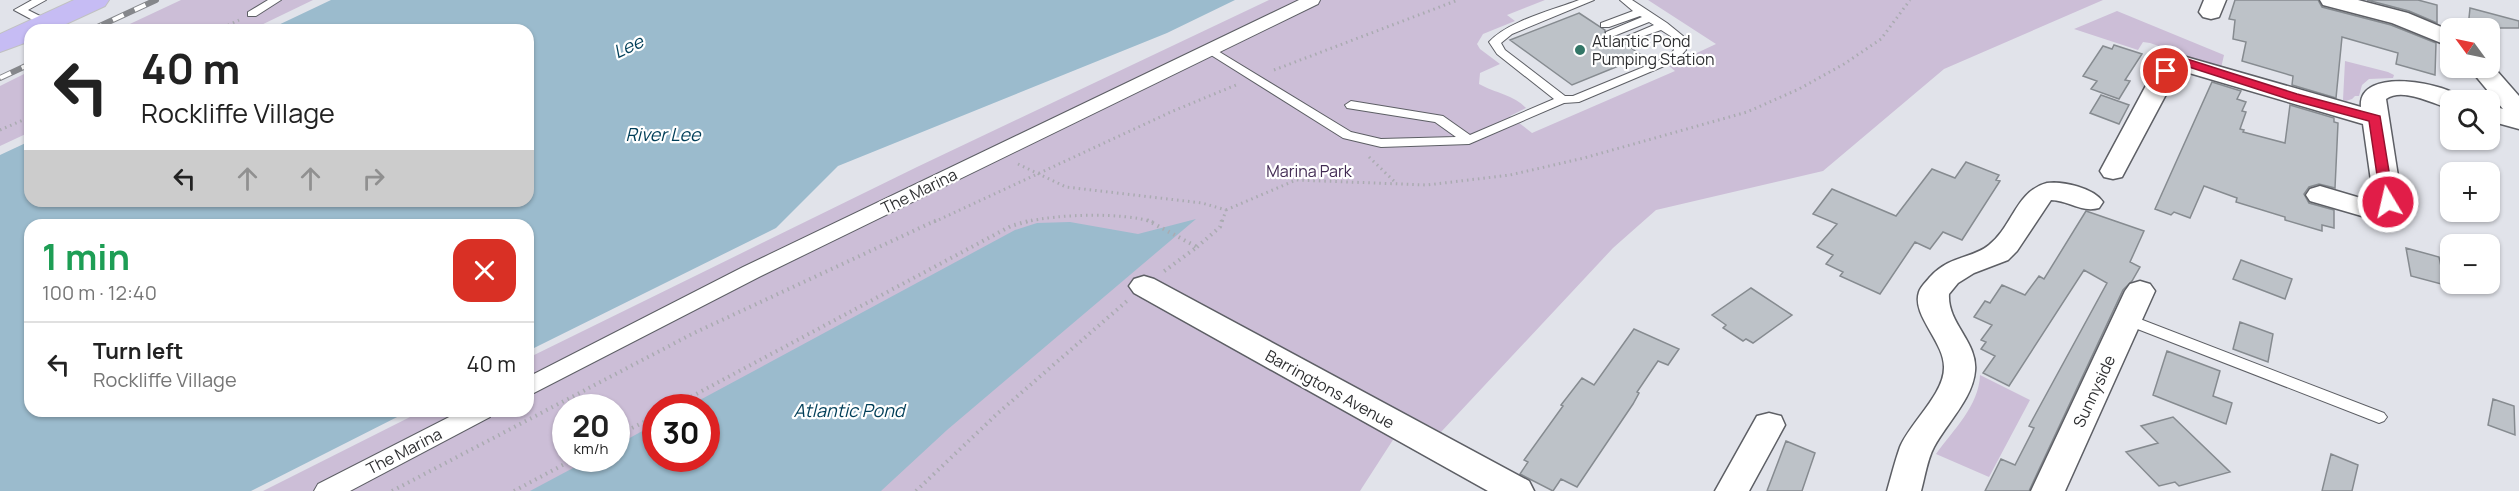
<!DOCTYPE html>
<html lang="en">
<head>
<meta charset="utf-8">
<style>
  body { margin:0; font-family:Manrope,sans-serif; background:#f6f6f6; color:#222; height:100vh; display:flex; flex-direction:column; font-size:22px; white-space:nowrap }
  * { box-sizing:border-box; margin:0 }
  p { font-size:20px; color:#767676 }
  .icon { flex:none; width:33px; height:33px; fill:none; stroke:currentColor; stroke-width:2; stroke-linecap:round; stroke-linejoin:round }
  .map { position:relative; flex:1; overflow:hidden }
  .side { position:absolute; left:24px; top:219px; width:510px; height:198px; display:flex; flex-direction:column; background:#fff; border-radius:18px; box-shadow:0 2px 4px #0004 }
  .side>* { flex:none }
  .top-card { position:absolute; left:24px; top:24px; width:510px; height:183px; border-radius:18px; box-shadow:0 2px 4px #0004; background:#fff; color:#222; overflow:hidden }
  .needle { width:39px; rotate:303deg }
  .buttons { position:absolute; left:2440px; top:18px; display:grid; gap:12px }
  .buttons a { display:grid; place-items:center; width:60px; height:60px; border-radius:12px; background:#fff; box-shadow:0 2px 4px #0004; font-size:30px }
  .speed { position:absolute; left:552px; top:394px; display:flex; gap:12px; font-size:30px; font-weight:700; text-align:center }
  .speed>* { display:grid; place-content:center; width:78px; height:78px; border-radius:50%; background:#fff; box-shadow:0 2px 4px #0004; line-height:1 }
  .speed small { font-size:15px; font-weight:400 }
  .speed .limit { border:9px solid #d22; background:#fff; color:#111 }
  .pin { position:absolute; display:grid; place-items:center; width:51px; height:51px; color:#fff; margin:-26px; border:3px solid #fff; border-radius:50%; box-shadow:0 2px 6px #0007 }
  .me { position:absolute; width:66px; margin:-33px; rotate:351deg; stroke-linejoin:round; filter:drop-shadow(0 0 4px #0008) }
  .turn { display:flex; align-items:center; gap:21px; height:126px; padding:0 18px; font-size:27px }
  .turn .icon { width:78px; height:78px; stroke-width:2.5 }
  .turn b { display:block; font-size:42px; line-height:51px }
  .lanes { display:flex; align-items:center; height:57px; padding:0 18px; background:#0003; justify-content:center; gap:30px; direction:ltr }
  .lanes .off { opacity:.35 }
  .round { display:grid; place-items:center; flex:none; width:63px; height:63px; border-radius:18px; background:#f6f6f6 }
  .overview { display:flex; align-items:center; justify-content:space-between; height:102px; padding:0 18px }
  h1 { font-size:36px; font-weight:700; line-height:45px; color:#1e9e55 }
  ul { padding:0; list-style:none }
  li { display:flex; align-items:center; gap:18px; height:84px; padding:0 18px; border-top:2px solid #e0e0e0 }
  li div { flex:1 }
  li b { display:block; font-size:22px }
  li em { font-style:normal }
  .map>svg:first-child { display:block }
  .green { fill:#ccbed7; fill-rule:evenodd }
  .water { fill:#9bbbcd }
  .building { fill:#bdc2c8; stroke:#868b90; stroke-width:1.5 }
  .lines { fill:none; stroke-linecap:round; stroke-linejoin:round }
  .service-casing { stroke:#5d5f65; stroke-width:2 }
  .pedestrian-casing { stroke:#5d5f65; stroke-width:2 }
  .minor-casing { stroke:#5d5f65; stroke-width:3 }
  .trunk-casing { stroke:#c0c1c1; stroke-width:2 }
  .path-far1 { stroke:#aaabb1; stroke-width:3; stroke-dasharray:1.5 4; stroke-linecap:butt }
  .path { stroke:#aaabb1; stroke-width:4; stroke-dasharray:1.5 4.5; stroke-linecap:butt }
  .service { fill:#fff; fill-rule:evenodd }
  .pedestrian { fill:#fff; fill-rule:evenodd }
  .minor { fill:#fff; fill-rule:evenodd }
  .trunk { fill:#c6bcf4; fill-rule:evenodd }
  .rail-casing { stroke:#85878b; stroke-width:6 }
  .rail { stroke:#fff; stroke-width:4; stroke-dasharray:12; stroke-linecap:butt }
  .route { fill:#e11d48; stroke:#92132f; stroke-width:1.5 }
  .poi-dot { fill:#337667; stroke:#fff; stroke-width:2 }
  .labels { text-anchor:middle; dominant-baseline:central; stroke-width:4.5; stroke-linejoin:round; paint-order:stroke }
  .poi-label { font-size:16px; fill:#2e2f31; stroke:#fff; text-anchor:start }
  .park-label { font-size:16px; fill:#422b53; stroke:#fff }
  .street-label { font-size:16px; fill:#2e2f31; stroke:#fff }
  .water-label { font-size:18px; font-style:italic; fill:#003e58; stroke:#fff }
</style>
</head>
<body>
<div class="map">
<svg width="2519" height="491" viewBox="0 0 2519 491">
  <rect width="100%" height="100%" fill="#e1e3ea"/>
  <path class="green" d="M181,0h132l-62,30h-134z
    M1269,0h276l-38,15 8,6 -32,13 -6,10 3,5 20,15 -20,9 -1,11c16,9 35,11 47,24l-16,8 22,17 143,-62 -6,-5 47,-22 -68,-44h455l-159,69 -121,102 -167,39 -43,38 -172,184 -32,-17 -49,76h-1097l159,-80h106v-53l389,-191zM566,408h50v51h-50zM656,408h50v51h-50z
    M2117,11l107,44 -3,13 -71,-25 -7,-1 -5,8 -64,-21z
    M2345,61l43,11 6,3 -1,3 -24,1 -7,6 -3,11h-4l-3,3 -6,2 -3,-1z
    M30,71v61l-30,14v-60z
    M1980,375l50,25 -41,77 -53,-23c17,-24 43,-48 44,-79z"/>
  <path class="water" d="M331,0h904l-68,33 -329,133 -62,62 -248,123v-126h-498v186h379l-158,80h-251v-336l30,-14v60h498v-171h-252l-4,-2z
    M1196,219l-249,211 -66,61h-351l60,-32h26l1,-14 38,-21 1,35h50v-51h-21l330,-178 22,-7 33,-1 68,12z"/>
  <path class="building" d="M2235,0h83l4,7 69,18 45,18 -1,32 -39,-11 2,-11 -56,-16 -6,61 -44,-13 1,-9 -51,-15 4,-19 -13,-3 2,-19 -6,-1z
    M2367,0h51l19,5v18l-28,-12z
    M2470,8l49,13v7h-51z
    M1579,13l26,17 -1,8h12l27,18 -71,29 -62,-45z
    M2114,45l28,9 -17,26 5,1 -11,18 -28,-10 6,-8 -14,-5 20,-30 9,3z
    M2212,82l29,9 -4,8 9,3 -4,9 4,1 -6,17 4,1 -1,2 42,11 5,-38 44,13v4l4,1 -3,65 -16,-4 -10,3 -5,7 5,9 25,7v18l-12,-3v6l-37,-11v-3l-49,-15 1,-4 -33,-12 -14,32 -16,-6 -3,3 -16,-6z
    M2101,95l28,10 -10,19 -29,-11z
    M1966,162l33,13 -3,5 4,1 -38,59 -19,-8 -13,17 -15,-7 -35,52 -40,-18 3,-4 -17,-8 7,-9 -16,-8 20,-23 -24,-10 19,-25 64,27 36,-47 23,9z
    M2086,211l58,20 -14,31 10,5 -8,14 -9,9 -94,201h-44l16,-32 14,6 19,-37 -5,-2 78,-143 -23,-13 -75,116 -26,-13 12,-17 -14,-7 5,-7 -5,-2 11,-15 -18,-8 11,-16 5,2 12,-18 23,10 14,-19 5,3z
    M2406,248l33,9 6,28 -34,-9z
    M2241,260l51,19 -7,20 -52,-20z
    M1751,288l41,27 -39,28 -7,-4 -3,2 -20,-13 3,-3 -14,-10z
    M2240,322l33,12 -5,28 -35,-13z
    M1634,329l45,20 -11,16 -10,-4 -21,31 2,1 -6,11 -56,83 -16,-8 -8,12 -33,-17 8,-12 -4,-2 39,-54 -2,-1 21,-27 12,7z
    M2167,351l53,20 -7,25 19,7 -6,21 -73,-29z
    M2493,399l21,7 1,29 -27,-10z
    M2173,417l57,55 -51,14 -4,-4 -16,4 -33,-34 32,-9 -17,-17z
    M1786,441l29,12 -13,38h-35z
    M2331,454l27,11 -6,26h-30z"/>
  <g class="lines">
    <defs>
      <path id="service" d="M32,0h14l-18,10 22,11v4h-8l-28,-15z
        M268,0h13l-25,16h-8v-4z
        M1579,0h15l-82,34 -11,9 4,7 60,46h8l95,-39 6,-7 -2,-13 -11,-7 -34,12 -6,-3 33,-14 -5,-3 -35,14h-8v-4l36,-15 -2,-1 -31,11h-8v-4l32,-12 -13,-11h12l35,23 16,13 3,14 -10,11 -97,41 -15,1 -95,41 -88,3 -38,-9 -140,-88 2,-2h8l138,84 30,7 75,-2 -21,-15 -88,-14 -2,-3 6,-4 92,15 27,19 84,-36 -57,-45 -8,-12c19,-21 64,-32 90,-42z
        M2127,314l257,99 3,4 -3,4 -5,2 -5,-2 -252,-98 -2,-4 2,-4z"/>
      <path id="pedestrian" d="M1299,0h21l-2,4 -559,273 -231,119v-19l215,-110z
        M461,411h33l-4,6 -140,74h-36l4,-7z"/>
      <path id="minor" d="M2204,0h22l-7,17 -8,2 -8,-2 -4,-5z
        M2320,0h38l50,13 43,18v16l-59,-24 -69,-18z
        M2179,55l182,52c-4,-42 90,-24 102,-7h-12v9c-18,-5 -48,-22 -65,-10l16,103 -7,13 -16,6 -69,-20 -4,-6 4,-6 10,-3 54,16 -11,-78 -184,-54 -57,107 -9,2 -9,-2 -4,-6 57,-106 3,-5z
        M2490,63l29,33v33l-29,-8v-16l13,4 -34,-41h21z
        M2047,183c16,-2 47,5 56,19l-4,6c-18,5 -31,-8 -48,-8l-34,51 -9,9 -34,13 -16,10 -9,11c-2,29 29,48 26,77 -2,27 -28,52 -41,76 -7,13 -9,30 -13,44h-34c4,-14 8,-30 13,-44 10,-24 44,-53 44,-79 1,-26 -33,-53 -25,-76 2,-6 8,-11 11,-15 20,-22 42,-18 59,-32 24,-19 27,-54 58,-62z
        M1144,276l10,3 375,202 5,10h-46l-354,-198 -5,-7 5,-7z
        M2140,281l10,3 5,7 -90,200h-34l94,-200 5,-7z
        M1769,413l12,3 4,9 -36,66h-34l42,-75z"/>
      <path id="trunk" d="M74,0h35l-4,6 -52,24h-23v11l-30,11v-18z"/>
    </defs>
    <use href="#service" class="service-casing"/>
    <use href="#pedestrian" class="pedestrian-casing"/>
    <use href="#minor" class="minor-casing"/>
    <use href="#trunk" class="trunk-casing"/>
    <path class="path-far1" d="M218,30l21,-10
      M1274,70l184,-70
      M0,130l30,-13
      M1369,157l27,26
      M1018,164l48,23 136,16 24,7 -4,12
      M1226,210l70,-30 131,5 83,-10 74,-17 163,-46 52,-23 45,-25 37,-25 29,-39
      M934,222l239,-111 63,-26
      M1026,222c31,-8 96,-10 127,0"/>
    <path class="path" d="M1147,220l50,27 -34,25
      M1197,247l23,-20 2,-7
      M670,408l341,-182 21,-6
      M616,436l40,-20
      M392,491l302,-158 243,-113
      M514,491l60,-32
      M916,491l82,-78 129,-112"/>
    <use href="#service" class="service"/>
    <use href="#pedestrian" class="pedestrian"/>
    <use href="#minor" class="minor"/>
    <use href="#trunk" class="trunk"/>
    <defs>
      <path id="rail" d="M91,30l65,-30
        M0,78l30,-14"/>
    </defs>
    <use href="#rail" class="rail-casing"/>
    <use href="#rail" class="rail"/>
  </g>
  <path class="route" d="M2187,59l110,35 83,22 14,86 -2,3h-9l-2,-3 -12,-81 -81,-22 -102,-33 -10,1 -10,8 -6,-4 9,-10z"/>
  <circle class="poi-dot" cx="1580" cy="50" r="6"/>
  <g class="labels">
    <g class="poi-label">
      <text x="1592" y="41">Atlantic Pond<tspan x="1592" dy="18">Pumping Station</tspan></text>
    </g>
    <g class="park-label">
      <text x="1309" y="171">Marina Park</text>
    </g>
    <g class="street-label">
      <text transform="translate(919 191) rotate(-26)">The Marina</text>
      <text transform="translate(1330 389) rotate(29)">Barringtons Avenue</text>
      <text transform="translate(2094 391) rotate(-65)">Sunnyside</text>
      <text transform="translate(404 451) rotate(-27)">The Marina</text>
    </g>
    <g class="water-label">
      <text transform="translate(628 46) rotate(-25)">Lee</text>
      <text x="663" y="134">River Lee</text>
      <text x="849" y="410">Atlantic Pond</text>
    </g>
  </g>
</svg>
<div class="buttons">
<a><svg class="needle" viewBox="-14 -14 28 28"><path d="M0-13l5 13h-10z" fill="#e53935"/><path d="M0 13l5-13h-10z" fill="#767676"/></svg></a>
<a><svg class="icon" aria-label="search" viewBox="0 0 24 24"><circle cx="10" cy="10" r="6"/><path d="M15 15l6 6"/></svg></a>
<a>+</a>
<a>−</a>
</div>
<div class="speed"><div>20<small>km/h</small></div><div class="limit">30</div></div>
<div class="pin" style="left:2166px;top:71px;background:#d93025"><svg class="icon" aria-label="arrive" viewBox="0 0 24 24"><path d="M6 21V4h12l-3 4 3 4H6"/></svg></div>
<svg class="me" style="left:2388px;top:202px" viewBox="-20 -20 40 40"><circle r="17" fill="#e11d48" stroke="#fff" stroke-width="3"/><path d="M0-11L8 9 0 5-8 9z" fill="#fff"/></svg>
<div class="top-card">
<div class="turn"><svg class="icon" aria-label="left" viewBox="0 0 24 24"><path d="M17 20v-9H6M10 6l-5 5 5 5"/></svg><div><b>40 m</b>Rockliffe Village</div></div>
<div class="lanes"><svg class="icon" aria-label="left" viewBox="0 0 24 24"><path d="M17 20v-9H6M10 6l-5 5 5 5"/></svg><svg class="icon off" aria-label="ahead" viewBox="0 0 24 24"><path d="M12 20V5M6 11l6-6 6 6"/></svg><svg class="icon off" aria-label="ahead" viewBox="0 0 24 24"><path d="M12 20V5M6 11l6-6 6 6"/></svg><svg class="icon off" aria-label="right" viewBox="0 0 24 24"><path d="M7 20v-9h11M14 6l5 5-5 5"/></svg></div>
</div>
<section class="side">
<div class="overview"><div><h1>1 min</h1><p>100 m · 12:40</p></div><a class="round" style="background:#d93025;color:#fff"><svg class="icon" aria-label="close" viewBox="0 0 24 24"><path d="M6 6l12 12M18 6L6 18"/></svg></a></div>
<ul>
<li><svg class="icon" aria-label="left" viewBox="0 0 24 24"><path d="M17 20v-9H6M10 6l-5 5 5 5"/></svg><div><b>Turn left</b><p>Rockliffe Village</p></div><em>40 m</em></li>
</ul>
</section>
</div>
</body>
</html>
